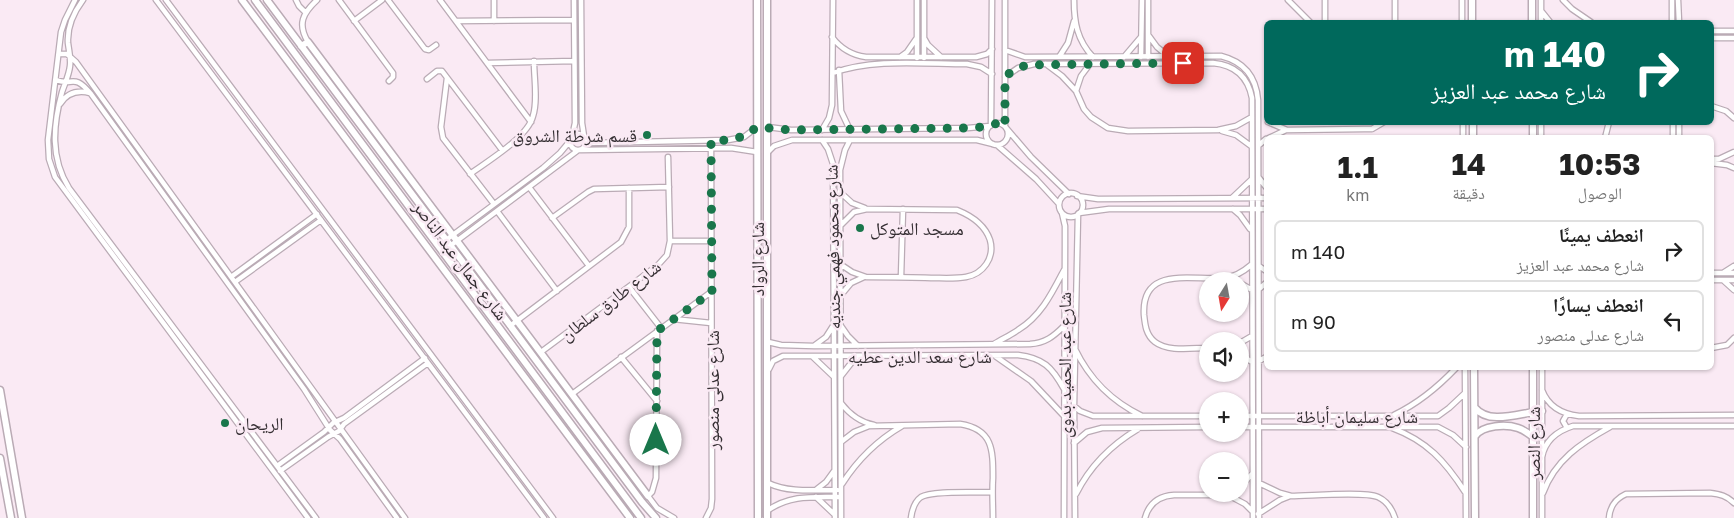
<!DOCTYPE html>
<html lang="ar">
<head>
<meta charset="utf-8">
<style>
  body { margin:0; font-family:"Golos Text","Noto Naskh Arabic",sans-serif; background:#f2f2f2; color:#222; direction:rtl; height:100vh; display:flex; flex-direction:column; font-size:19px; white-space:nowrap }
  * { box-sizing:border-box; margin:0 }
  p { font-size:16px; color:#767676 }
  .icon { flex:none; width:28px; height:28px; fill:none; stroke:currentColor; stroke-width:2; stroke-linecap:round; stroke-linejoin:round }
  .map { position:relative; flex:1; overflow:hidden; direction:ltr }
  .sheet { position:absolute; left:1264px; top:135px; width:450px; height:235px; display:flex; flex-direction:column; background:#fff; border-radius:8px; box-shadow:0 1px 4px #0004; direction:rtl }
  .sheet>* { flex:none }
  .guide { position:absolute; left:1264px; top:20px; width:450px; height:105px; border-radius:8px; box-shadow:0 1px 4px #0004; direction:rtl; background:#00695c; color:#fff; overflow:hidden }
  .needle { width:32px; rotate:191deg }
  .tools { position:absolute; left:1199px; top:272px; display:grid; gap:10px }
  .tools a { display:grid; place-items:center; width:50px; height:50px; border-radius:50%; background:#fff; box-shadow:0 1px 4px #0004; font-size:25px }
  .pin { position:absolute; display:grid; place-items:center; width:42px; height:42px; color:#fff; margin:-21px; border-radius:10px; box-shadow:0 2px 8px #0006 }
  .me { position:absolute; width:55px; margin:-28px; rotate:0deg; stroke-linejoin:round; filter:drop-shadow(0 0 4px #0008) }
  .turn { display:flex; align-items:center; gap:18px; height:105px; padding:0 25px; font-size:22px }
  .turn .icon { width:65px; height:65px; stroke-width:2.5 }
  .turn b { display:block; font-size:35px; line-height:42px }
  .eta { display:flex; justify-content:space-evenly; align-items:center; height:85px; text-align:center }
  .eta b { font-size:30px; font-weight:700; line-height:35px }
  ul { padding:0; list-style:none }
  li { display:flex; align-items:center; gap:15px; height:62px; margin:0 10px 8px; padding:0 15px; border:2px solid #e0e0e0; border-radius:8px }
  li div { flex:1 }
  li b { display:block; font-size:19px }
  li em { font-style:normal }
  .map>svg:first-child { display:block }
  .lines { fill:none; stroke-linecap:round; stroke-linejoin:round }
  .street-casing { stroke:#baabb5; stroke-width:7 }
  .secondary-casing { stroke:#baabb5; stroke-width:9 }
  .street { stroke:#fff; stroke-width:4.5 }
  .secondary { stroke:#fff; stroke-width:6 }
  .route { stroke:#19764b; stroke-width:9; stroke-dasharray:0 16.2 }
  .poi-dot { fill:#19764b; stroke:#faeaf4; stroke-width:2 }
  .labels { text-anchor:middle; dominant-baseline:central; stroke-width:5; stroke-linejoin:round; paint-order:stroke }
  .poi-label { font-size:18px; fill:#342e32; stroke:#faeaf4; text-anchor:start }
  .street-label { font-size:18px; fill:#342e32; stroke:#faeaf4 }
</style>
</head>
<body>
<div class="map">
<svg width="1734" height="518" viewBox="0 0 1734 518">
  <rect width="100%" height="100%" fill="#faeaf4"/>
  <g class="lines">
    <defs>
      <path id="street" d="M75,0l-10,20 -4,12 -13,108 1,19 6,18 253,341
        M83,0c-9,12 -16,27 -15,43 1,8 3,15 2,23 -1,9 -5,17 -8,26 -9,33 -12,66 7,96l247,330
        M156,0l388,518
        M166,0l387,518
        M296,0l3,6 6,6
        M339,0l54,73v4l-4,4
        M388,0l37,49 4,1 7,-5
        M440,0l91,122
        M581,0l1,123 2,13
        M1005,0v126
        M1074,0c0,22 3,40 19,57
        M1288,0l22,22
        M1325,0v22
        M1395,0v22
        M1462,0v22
        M1541,0v22
        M1563,0l9,9 19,13
        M1672,0v22
        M1678,0l1,22
        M1542,12l8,10
        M354,21l28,-21
        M456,21l118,-1
        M494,21v-21
        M1711,31h23
        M1149,36l8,11 11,9v7
        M832,37c9,12 19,18 34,20h110l11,-3 5,-5
        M924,38l4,7 13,12
        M1711,38h23
        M308,42c-11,-18 -5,-29 9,-42
        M1005,50l20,7 196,-1c24,6 35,21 37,44l1,418
        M59,54h8l9,8 329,456
        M900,57l7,-5 9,-13
        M1059,57l9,-14 6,-22
        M1124,57l17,-20
        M1141,57l1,-57
        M1148,57v-57
        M917,58v-58
        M924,58v-58
        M487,63l87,-2
        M1046,64l16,12 14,15 8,18 7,8 17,11 20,3 90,-1 18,-4 16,-9
        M839,70l2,41 9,19
        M833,73c39,-15 92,-9 134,-9l14,3 11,7
        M1005,77l13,-9 16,-4 179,-1c22,2 35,14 39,35l1,420
        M447,78l-6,49 2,11 51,66
        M427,79l10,-8h5l60,79
        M56,80c17,7 17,-8 35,14l213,295 26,41 10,9 57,79
        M1076,91l5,-15 9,-12
        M60,104c7,-11 18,-14 30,-11
        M1711,106l15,5 8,7
        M1268,122l19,8 77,-1h8l12,-7
        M1463,122v16
        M1673,122v16
        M1679,122v16
        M986 134a11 11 0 1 1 22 0a11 11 0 1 1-22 0Z
        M991,124l1,-124
        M768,127l23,3 177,-2 22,-2
        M1007,129l24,28 38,37
        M822,130l7,-12 3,-13 1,-105
        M1222,131l14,4 15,11
        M570 142a8 8 0 1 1 16 0a8 8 0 1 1-16 0Z
        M572,137l3,-14 -1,-123
        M1269,138l17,-8
        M1541,138v-16
        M1605,138l4,-16
        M822,140l6,9 5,15 2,354
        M587,143l141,-3 16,-3 13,-10
        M997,145l39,34 23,25
        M1259,145l7,-6
        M581,150l150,-2 26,4
        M768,152l6,-6 18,-6h185l16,4
        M1711,159h8l15,-7
        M1711,163l16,2 7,3
        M470,174c18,-13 58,-37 63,-58 5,-16 1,-37 1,-55
        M1259,178l7,9
        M529,187l60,79
        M840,192l12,11 13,5
        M1059 205a12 12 0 1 1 24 0a12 12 0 1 1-24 0Z
        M1077,196l21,3 168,-1
        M1232,198l19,-18
        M1233,209l7,6 10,14
        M497,211l60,80
        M1062,213l3,13v20l-1,272
        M1079,213l30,-4h157
        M552,218l36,-26 6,-3 75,-2
        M446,240l97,-72 17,-15 10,-12
        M670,241h41
        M450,246l127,-95
        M840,264l12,8 14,5c21,0 43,0 65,1 11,0 24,1 35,-1 17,-3 29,-19 24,-37 -5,-15 -18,-24 -33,-30l-90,-1 -13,3 -13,13
        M1259,266l7,5
        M1711,273h23
        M1723,273l11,-7
        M231,277l86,-63
        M901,277l2,-68
        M1228,279l8,2
        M1711,280h23
        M1724,281l10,9
        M235,282l86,-62
        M1240,283l12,7
        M629,287l32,41
        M1259,289l7,-6
        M841,295l10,-12 13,-6
        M673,319l38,4
        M510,326l111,-84 8,-15v-39
        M841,326l7,10 10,10
        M657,331l-1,147 -4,14 -4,4 9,12 17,10
        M768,342l13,3 33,1 216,-2c15,-1 23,-7 34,-18
        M1240,343l12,-7
        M994,344c8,-5 17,-9 24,-14 23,-14 34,-37 46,-60
        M815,345l11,-8 7,-11
        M1208,348c-16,0 -40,4 -53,-6 -9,-7 -10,-17 -11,-27 -3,-50 48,-34 80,-37 11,-1 19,-6 27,-13
        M1711,348l16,-3 7,-7
        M1075,349c15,31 36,52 67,67
        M541,352l117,-87 9,-10 3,-14 -2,-84
        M1240,354l12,8
        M995,356l36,25 33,35
        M621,357l36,44
        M813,357l20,19
        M1259,361l7,-4
        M1465,368l1,150
        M1542,368v150
        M769,369l4,-8 10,-5 235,-1c25,3 34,12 46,34
        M841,376l11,-14 8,-6
        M1542,390c6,16 20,24 37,26l155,-1
        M572,394l139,-102
        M841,403c9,12 19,19 33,22
        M1074,406l6,5 13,5h115
        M1567,414l-4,7 4,7
        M1394,415c25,-12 44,-28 62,-47
        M1240,416h198l11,-8 16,-15
        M1240,427h198l15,8 13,12
        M1392,428c35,13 53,33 73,64
        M841,442l13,-10 15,-6 91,-2c33,5 33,26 33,54 -1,13 0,27 0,40
        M1074,443l13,-11 15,-4 106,-1
        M1542,457c3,-16 15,-26 31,-31h161
        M277,466l47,-34 9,-9 11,-5 81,-60
        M280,471l48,-34 11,-6 5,-7 84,-61
        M768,483c21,10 46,7 69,7
        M1259,483l21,10 11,3c19,0 73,-5 87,1 9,4 14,12 17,21
        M842,484c16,-25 34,-43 60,-58
        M1240,487l12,-13
        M817,489l9,-7 8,-11
        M1543,493c12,-33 38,-50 67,-66
        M1076,494c14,-28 35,-49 62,-65
        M816,497l18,17
        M767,511c22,-16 45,-14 71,-14
        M1258,514l22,-14 10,-4
        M706,518l5,-10 1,-9 -1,-358
        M841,518l-1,-348 5,-20 5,-10
        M911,518c1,-8 3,-16 10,-21 11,-7 56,-4 71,-5
        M1075,518l-1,-112 4,-192
        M1145,518c4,-15 14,-22 29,-23h54l17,9 7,7
        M1609,518c1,-12 6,-19 17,-24l84,-1c10,1 17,3 24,10"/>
      <path id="secondary" d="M242,0l388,518
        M255,0l386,518
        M267,0l375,502 14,16
        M757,0l1,518
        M767,0v518
        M1532,0v22
        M1472,22v-22
        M301,46l7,-4 340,454
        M1473,122v16
        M1533,122v16
        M1474,368l1,150
        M1533,368v150
        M0,390l22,128
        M1475,408c15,18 47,4 67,3
        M1475,436c8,-11 31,-12 43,-8 6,2 10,5 15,9
        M0,458l11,60"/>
    </defs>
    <use href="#street" class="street-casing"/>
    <use href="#secondary" class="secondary-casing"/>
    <use href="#street" class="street"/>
    <use href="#secondary" class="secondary"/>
  </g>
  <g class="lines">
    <path class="route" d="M656,440l1,-109 55,-39 -1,-151c21,-1 29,-1 46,-14l33,3 178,-2 14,-1 17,-4 6,3v-49l6,-5 15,-7 157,-2"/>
  </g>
  <g class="poi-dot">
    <circle cx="647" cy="135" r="5"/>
    <circle cx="860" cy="228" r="5"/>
    <circle cx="225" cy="423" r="5"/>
  </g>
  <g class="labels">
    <g class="poi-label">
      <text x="637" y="135" text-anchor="end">قسم شرطة الشروق</text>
      <text x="870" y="228">مسجد المتوكل</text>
      <text x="235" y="423">الريحان</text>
    </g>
    <g class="street-label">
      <text transform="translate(832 247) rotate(-91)">شارع محمود فهمي جنديه</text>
      <text transform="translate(757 259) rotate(-90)">شارع الرواد</text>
      <text transform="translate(461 260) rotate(53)">شارع جمال عبد الناصر</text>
      <text transform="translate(610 300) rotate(-37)">شارع طارق سلطان</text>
      <text x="920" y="356">شارع سعد الدين عطيه</text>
      <text transform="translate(1064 365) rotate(-90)">شارع عبد الحميد بدوى</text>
      <text transform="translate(712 390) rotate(-90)">شارع عدلى منصور</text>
      <text x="1357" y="416">شارع سليمان أباظة</text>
      <text transform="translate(1533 443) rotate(-90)">شارع النصر</text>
    </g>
  </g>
</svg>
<div class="tools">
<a><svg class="needle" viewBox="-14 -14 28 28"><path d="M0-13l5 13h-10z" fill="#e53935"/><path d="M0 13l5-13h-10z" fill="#767676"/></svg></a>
<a><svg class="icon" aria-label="sound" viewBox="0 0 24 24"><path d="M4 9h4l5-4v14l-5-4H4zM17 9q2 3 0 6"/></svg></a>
<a>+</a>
<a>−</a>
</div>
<div class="pin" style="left:1183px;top:63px;background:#d93025"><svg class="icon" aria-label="arrive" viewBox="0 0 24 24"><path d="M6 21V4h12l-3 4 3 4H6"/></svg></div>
<svg class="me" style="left:656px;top:440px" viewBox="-20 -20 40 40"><circle r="19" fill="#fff"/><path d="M0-13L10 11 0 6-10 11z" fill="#19764b"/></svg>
<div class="guide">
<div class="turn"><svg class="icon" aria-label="right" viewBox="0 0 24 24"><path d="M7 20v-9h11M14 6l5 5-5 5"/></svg><div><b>140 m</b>شارع محمد عبد العزيز</div></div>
</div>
<section class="sheet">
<div class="eta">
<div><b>10:53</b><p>الوصول</p></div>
<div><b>14</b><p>دقيقة</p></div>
<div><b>1.1</b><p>km</p></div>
</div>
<ul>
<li><svg class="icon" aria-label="right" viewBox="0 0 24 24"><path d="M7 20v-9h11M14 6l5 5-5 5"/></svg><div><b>انعطف يمينًا</b><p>شارع محمد عبد العزيز</p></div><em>140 m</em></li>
<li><svg class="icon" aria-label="left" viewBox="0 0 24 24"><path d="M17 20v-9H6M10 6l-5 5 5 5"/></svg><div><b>انعطف يسارًا</b><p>شارع عدلى منصور</p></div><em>90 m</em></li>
</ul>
</section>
</div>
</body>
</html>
